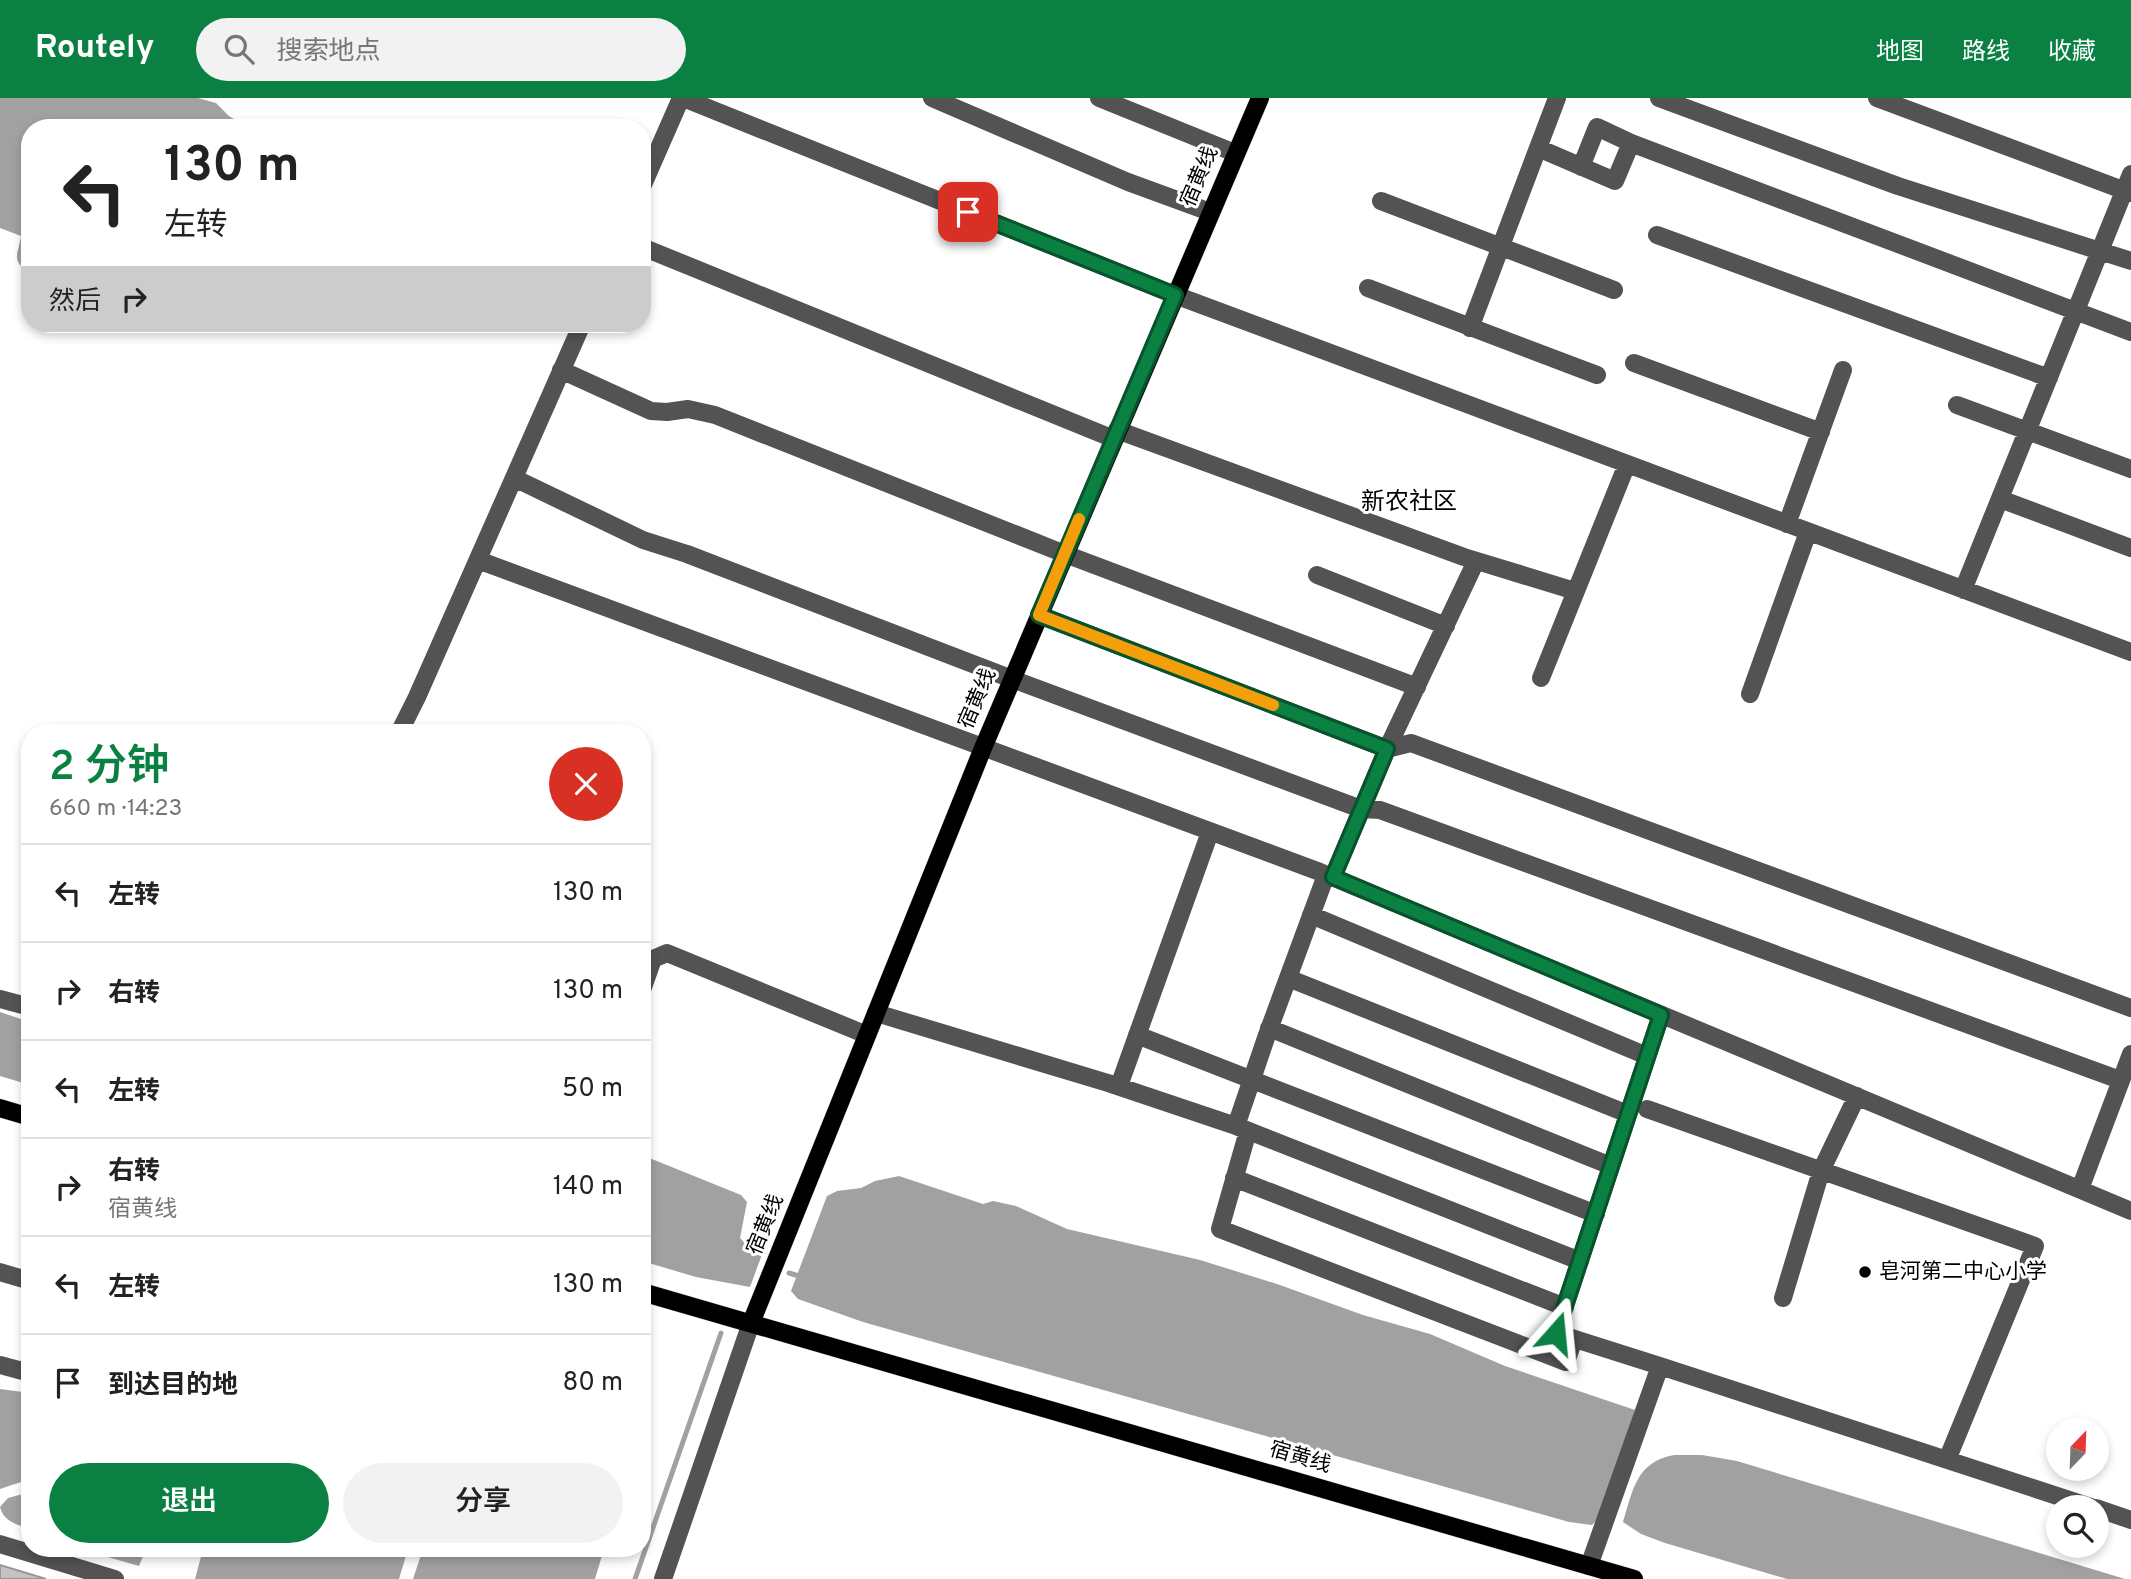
<!DOCTYPE html>
<html lang="zh">
<head>
<meta charset="utf-8">
<style>
  body { margin:0; font-family:Overpass,"Noto Sans SC",sans-serif; background:#f2f2f2; color:#222; height:100vh; display:flex; flex-direction:column; font-size:26px; white-space:nowrap }
  * { box-sizing:border-box; margin:0 }
  p { font-size:23px; color:#767676 }
  .icon { flex:none; width:38px; height:38px; fill:none; stroke:currentColor; stroke-width:2; stroke-linecap:round; stroke-linejoin:round }
  .map { position:relative; flex:1; overflow:hidden }
  .panel { position:absolute; left:21px; top:626px; width:630px; height:833px; display:flex; flex-direction:column; background:#fff; border-radius:28px; box-shadow:0 4px 10px #0003 }
  .panel>* { flex:none }
  .guide { position:absolute; left:21px; top:21px; width:630px; height:214px; border-radius:28px; box-shadow:0 4px 10px #0003; background:#fff; color:#222; overflow:hidden }
  .needle { width:46px; rotate:23deg }
  .buttons { position:absolute; left:2046px; top:1320px; display:grid; gap:14px }
  .buttons a { display:grid; place-items:center; width:63px; height:63px; border-radius:50%; background:#fff; box-shadow:0 4px 10px #0003; font-size:35px }
  .pin { position:absolute; display:grid; place-items:center; width:60px; height:60px; color:#fff; margin:-30px; border-radius:14px; box-shadow:0 4px 10px #0006 }
  .me { position:absolute; width:77px; margin:-38px; rotate:18deg; stroke-linejoin:round; filter:drop-shadow(0 0 5px #0008) }
  .turn { display:flex; align-items:center; gap:24px; height:147px; padding:0 28px; font-size:32px }
  .turn .icon { width:91px; height:91px; stroke-width:2.5 }
  .turn b { display:block; font-size:49px; line-height:60px }
  .then { display:flex; align-items:center; height:66px; padding:0 28px; background:#0003; gap:14px; font-size:26px }
  .round { display:grid; place-items:center; flex:none; width:74px; height:74px; border-radius:37px; background:#f2f2f2 }
  .headline { display:flex; align-items:center; justify-content:space-between; height:119px; padding:0 28px }
  h1 { font-size:42px; font-weight:600; line-height:52px; color:#0b8043 }
  .action { display:flex; gap:14px; margin-top:auto; padding:14px 28px }
  .action a { flex:1; height:80px; border-radius:42px; background:#0b8043; color:#fff; font-size:28px; font-weight:600; line-height:80px; text-align:center }
  .action a+a { background:#f2f2f2; color:#222 }
  ul { padding:0; list-style:none }
  li { display:flex; align-items:center; gap:21px; height:98px; padding:0 28px; border-top:2px solid #e0e0e0 }
  li div { flex:1 }
  li b { display:block; font-size:26px }
  li em { font-style:normal }
  header { display:flex; align-items:center; gap:42px; box-sizing:border-box; height:98px; padding:0 35px; background:#0b8043; color:#fff }
  header strong { font-size:33px }
  nav { display:flex; gap:38px; margin-inline-start:auto; font-size:24px }
  .search { width:490px; height:63px; background:#f2f2f2; display:flex; align-items:center; gap:18px; box-sizing:border-box; padding:0 24px; border-radius:38px; color:#767676; font-size:26px }
  .map>svg:first-child { display:block }
  .water { fill:#a1a1a1 }
  .lines { fill:none; stroke-linecap:round; stroke-linejoin:round }
  .stream { stroke:#a1a1a1; stroke-width:5 }
  .building { fill:#c3c3c3; stroke:#979797; stroke-width:2 }
  .major-casing { stroke:#dbdbdb; stroke-width:19 }
  .minor { stroke:#535353; stroke-width:18 }
  .major { stroke:#000; stroke-width:18 }
  .route-casing { stroke:#07532c; stroke-width:18 }
  .route { stroke:#0b8043; stroke-width:12 }
  .slow { stroke:#f59e0b; stroke-width:12 }
  .poi-dot { fill:#000; stroke:#fff; stroke-width:2.5 }
  .labels { text-anchor:middle; dominant-baseline:central; stroke-width:6; stroke-linejoin:round; paint-order:stroke }
  .street-label { font-size:21px; fill:#000; stroke:#fff }
  .poi-label { font-size:21px; fill:#000; stroke:#fff; text-anchor:start }
  .quarter-label { font-size:24px; fill:#000; stroke:#fff }
</style>
</head>
<body>
<header>
<strong>Routely</strong>
<div class="search"><svg class="icon" aria-label="search" viewBox="0 0 24 24"><circle cx="10" cy="10" r="6"/><path d="M15 15l6 6"/></svg>搜索地点</div>
<nav><a>地图</a><a>路线</a><a>收藏</a></nav>
</header>
<div class="map">
<svg width="2131" height="1481" viewBox="0 0 2131 1481">
  <rect width="100%" height="100%" fill="#fff"/>
  <path class="water" d="M0,0h198l18,5 13,13 20,12h-219v145c-20,-13 -12,-17 -9,-37l-21,-8z
    M0,914l30,10v63l-30,-9z
    M642,1057l99,40 6,7 -7,36 5,5 19,6 -14,38 -54,-10 -54,-16z
    M899,1078l84,28 10,-3 23,5 51,23 133,31 77,24 86,31 67,19 75,32 130,44 -37,109 -6,6 -23,-3 -706,-200 -65,-23 -7,-8 36,-95 10,-5 24,-3 14,-7z
    M0,1291l30,4v86l-30,10z
    M1674,1357h28l35,6 388,118h-338l-122,-36 -24,-9 -18,-12c10,-32 13,-60 51,-67z
    M30,1394v37c-14,-5 -26,-7 -30,-22l8,-9z
    M80,1451h66l-7,17z
    M203,1451h205l-9,30h-204z
    M423,1451h181l-9,30h-182z"/>
  <g class="lines">
    <path class="stream" d="M789,1175l13,4
      M635,1481l86,-246"/>
  </g>
  <path class="building" d="M0,1467l46,14h-46z"/>
  <g class="lines">
    <defs>
      <path id="major" d="M0,1010l30,9
        M642,1194l992,287
        M751,1225l232,-575 277,-650"/>
    </defs>
    <use href="#major" class="major-casing"/>
    <path class="minor" d="M683,0l492,197 956,357
      M932,0l196,84 82,30
      M1099,0l136,55
      M1557,0l-19,50 77,33 16,-38
      M1659,0l239,88 233,75
      M1877,0l254,95
      M1581,69l16,-40 34,16 500,189
      M642,89l39,-89
      M1381,103l233,89
      M1657,137l392,143
      M642,149l472,192
      M1368,190l229,87
      M1470,230l68,-180
      M1634,265l187,69
      M561,272l90,41 16,1 21,-3 27,6 350,139 352,133
      M1957,307l174,64
      M1117,332l347,127 111,34
      M514,380l129,62 44,14 325,125 349,130 19,1 740,270
      M2000,401l131,49
      M1787,426l56,-154
      M478,462l842,312 811,339
      M1317,477l129,51
      M1963,492l168,-416
      M1039,517l348,134 24,-6 720,265
      M1541,580l86,-214
      M1750,596l58,-162
      M399,635l18,-36 165,-373
      M1333,779l54,-128 89,-188
      M1311,817l336,141
      M1288,880l340,136
      M642,892l11,-31 14,-6 200,82
      M0,901l30,8
      M876,915l232,70 128,43 344,135
      M1269,930l342,138
      M1137,937l459,179
      M1119,988l91,-254
      M1647,1011l388,137 -88,214
      M1236,1028l31,-91 59,-160
      M1248,1033l-28,98 346,133 8,-23
      M1234,1080l331,129
      M2080,1091l51,-135
      M0,1174l30,9
      M1783,1200l38,-127 36,-75
      M0,1267l30,8
      M1660,1268l431,141
      M2096,1410l35,12
      M0,1446l115,35
      M1589,1468l71,-200 -104,-33 105,-318
      M663,1481l88,-256"/>
    <use href="#major" class="major"/>
  </g>
  <g class="lines">
    <defs>
      <path id="route" d="M968,114l207,83 -136,320 348,134 -54,128 328,138 -105,318"/>
    </defs>
    <use href="#route" class="route-casing"/>
    <use href="#route" class="route"/>
    <path class="slow" d="M1079,421l-40,96 234,90"/>
  </g>
  <circle class="poi-dot" cx="1865" cy="1174" r="7"/>
  <g class="labels">
    <g class="street-label">
      <text transform="translate(1200 79) rotate(-67)">宿黄线</text>
      <text transform="translate(978 601) rotate(-67)">宿黄线</text>
      <text transform="translate(766 1127) rotate(-68)">宿黄线</text>
      <text transform="translate(1300 1360) rotate(16)">宿黄线</text>
    </g>
    <g class="poi-label">
      <text x="1879" y="1174">皂河第二中心小学</text>
    </g>
    <g class="quarter-label">
      <text x="1409" y="405">新农社区</text>
    </g>
  </g>
</svg>
<div class="buttons">
<a><svg class="needle" viewBox="-14 -14 28 28"><path d="M0-13l5 13h-10z" fill="#e53935"/><path d="M0 13l5-13h-10z" fill="#767676"/></svg></a>
<a><svg class="icon" aria-label="search" viewBox="0 0 24 24"><circle cx="10" cy="10" r="6"/><path d="M15 15l6 6"/></svg></a>
</div>
<div class="pin" style="left:968px;top:114px;background:#d93025"><svg class="icon" aria-label="arrive" viewBox="0 0 24 24"><path d="M6 21V4h12l-3 4 3 4H6"/></svg></div>
<svg class="me" style="left:1556px;top:1235px" viewBox="-20 -20 40 40"><path d="M0-17L14 15 0 8-14 15z" fill="#0b8043" stroke="#fff" stroke-width="4"/></svg>
<div class="guide">
<div class="turn"><svg class="icon" aria-label="left" viewBox="0 0 24 24"><path d="M17 20v-9H6M10 6l-5 5 5 5"/></svg><div><b>130 m</b>左转</div></div>
<div class="then">然后<svg class="icon" aria-label="right" viewBox="0 0 24 24"><path d="M7 20v-9h11M14 6l5 5-5 5"/></svg></div>
</div>
<section class="panel">
<div class="headline"><div><h1>2 分钟</h1><p>660 m · 14:23</p></div><a class="round" style="background:#d93025;color:#fff"><svg class="icon" aria-label="close" viewBox="0 0 24 24"><path d="M6 6l12 12M18 6L6 18"/></svg></a></div>
<ul>
<li><svg class="icon" aria-label="left" viewBox="0 0 24 24"><path d="M17 20v-9H6M10 6l-5 5 5 5"/></svg><div><b>左转</b></div><em>130 m</em></li>
<li><svg class="icon" aria-label="right" viewBox="0 0 24 24"><path d="M7 20v-9h11M14 6l5 5-5 5"/></svg><div><b>右转</b></div><em>130 m</em></li>
<li><svg class="icon" aria-label="left" viewBox="0 0 24 24"><path d="M17 20v-9H6M10 6l-5 5 5 5"/></svg><div><b>左转</b></div><em>50 m</em></li>
<li><svg class="icon" aria-label="right" viewBox="0 0 24 24"><path d="M7 20v-9h11M14 6l5 5-5 5"/></svg><div><b>右转</b><p>宿黄线</p></div><em>140 m</em></li>
<li><svg class="icon" aria-label="left" viewBox="0 0 24 24"><path d="M17 20v-9H6M10 6l-5 5 5 5"/></svg><div><b>左转</b></div><em>130 m</em></li>
<li><svg class="icon" aria-label="arrive" viewBox="0 0 24 24"><path d="M6 21V4h12l-3 4 3 4H6"/></svg><div><b>到达目的地</b></div><em>80 m</em></li>
</ul>
<div class="action"><a>退出</a><a>分享</a></div>
</section>
</div>
</body>
</html>
